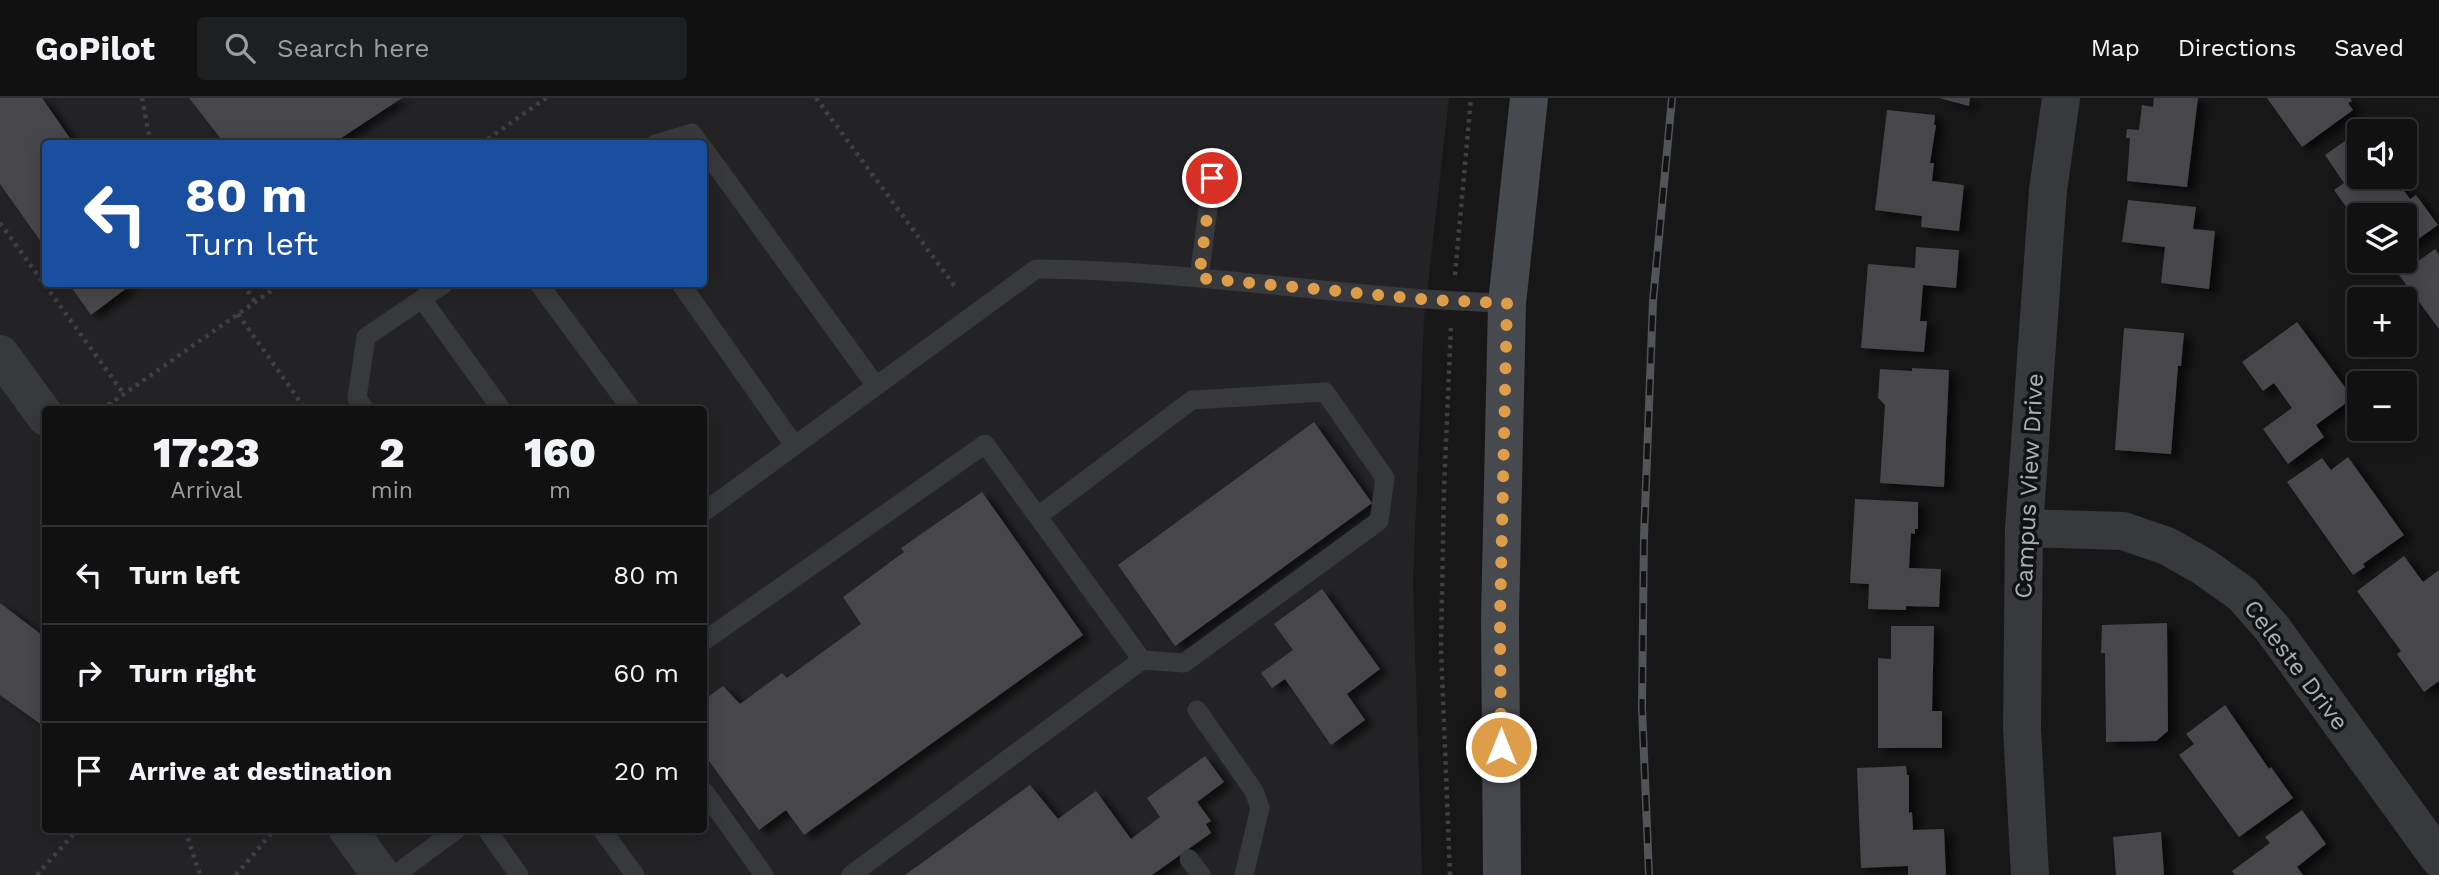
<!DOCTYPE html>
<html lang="en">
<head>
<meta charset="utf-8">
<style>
  body { margin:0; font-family:"Work Sans",sans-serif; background:#1e1f20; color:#f1f3f6; height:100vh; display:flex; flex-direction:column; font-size:26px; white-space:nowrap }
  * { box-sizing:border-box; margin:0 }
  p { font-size:23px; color:#9c9d9f }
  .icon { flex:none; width:38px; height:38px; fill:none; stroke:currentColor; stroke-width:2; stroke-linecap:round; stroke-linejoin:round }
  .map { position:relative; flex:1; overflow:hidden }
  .drawer { position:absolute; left:42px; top:308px; width:665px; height:427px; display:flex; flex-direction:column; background:#111112; border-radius:7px; box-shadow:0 4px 18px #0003,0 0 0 2px #303132 }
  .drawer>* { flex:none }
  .guide { position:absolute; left:42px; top:42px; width:665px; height:147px; border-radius:7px; box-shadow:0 4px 18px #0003,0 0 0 2px #303132; background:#1a4fa0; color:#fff; overflow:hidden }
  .tools { position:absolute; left:2347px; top:21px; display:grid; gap:14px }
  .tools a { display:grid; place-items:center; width:70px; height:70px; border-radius:7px; background:#111112; box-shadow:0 4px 18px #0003,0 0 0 2px #303132; font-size:35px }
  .pin { position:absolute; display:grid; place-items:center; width:60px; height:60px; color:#fff; margin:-30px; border:4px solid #fff; border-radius:50%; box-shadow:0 2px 7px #0007 }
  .me { position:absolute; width:77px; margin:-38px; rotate:0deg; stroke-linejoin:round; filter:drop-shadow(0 0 5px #0008) }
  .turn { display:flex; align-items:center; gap:24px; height:147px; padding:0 28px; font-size:32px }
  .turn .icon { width:91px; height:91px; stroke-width:2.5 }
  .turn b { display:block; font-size:49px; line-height:60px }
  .eta { display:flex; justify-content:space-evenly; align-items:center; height:119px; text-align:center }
  .eta b { font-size:42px; font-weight:800; line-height:49px }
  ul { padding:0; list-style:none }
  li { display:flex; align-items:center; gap:21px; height:98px; padding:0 28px; border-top:2px solid #303132 }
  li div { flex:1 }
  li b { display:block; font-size:26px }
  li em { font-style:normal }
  header { display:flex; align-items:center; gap:42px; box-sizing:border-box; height:98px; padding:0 35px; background:#111112; border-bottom:2px solid #303132 }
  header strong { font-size:33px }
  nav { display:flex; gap:38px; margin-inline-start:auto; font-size:24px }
  .search { width:490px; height:63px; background:#1e1f20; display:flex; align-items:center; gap:18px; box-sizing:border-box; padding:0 24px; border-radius:7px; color:#9c9d9f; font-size:26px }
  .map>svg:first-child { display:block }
  .built { fill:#232325; fill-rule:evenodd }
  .building { fill:#46474b; filter:url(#shadow) }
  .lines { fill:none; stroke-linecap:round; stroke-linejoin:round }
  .path { stroke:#3e4044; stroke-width:4.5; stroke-dasharray:3.5 5; stroke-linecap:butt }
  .service { stroke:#38393d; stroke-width:19 }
  .minor { stroke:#38393d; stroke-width:38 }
  .secondary { stroke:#46494d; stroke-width:38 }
  .rail-casing { stroke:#515458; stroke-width:8 }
  .rail { stroke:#121213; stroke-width:5; stroke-dasharray:16; stroke-linecap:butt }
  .route { stroke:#de9e49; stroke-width:12; stroke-dasharray:0 21.6 }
  .labels { text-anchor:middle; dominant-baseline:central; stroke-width:7; stroke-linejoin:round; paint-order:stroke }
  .street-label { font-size:24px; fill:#aaafb7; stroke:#121213 }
</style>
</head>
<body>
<header>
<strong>GoPilot</strong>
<div class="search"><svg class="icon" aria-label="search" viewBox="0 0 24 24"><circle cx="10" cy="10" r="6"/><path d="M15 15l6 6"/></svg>Search here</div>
<nav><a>Map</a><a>Directions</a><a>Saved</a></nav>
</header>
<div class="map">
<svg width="2439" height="777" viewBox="0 0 2439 777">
  <defs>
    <filter id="shadow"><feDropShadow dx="8" dy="4.5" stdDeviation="3.5" flood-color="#0009"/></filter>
  </defs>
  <rect width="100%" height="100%" fill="#171718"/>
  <path class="built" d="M0,0h1449l-25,221 -11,263 9,293h-1422zM46,46h658v140h-658zM46,312h658v420h-658z"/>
  <path class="building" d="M0,0h42l32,46h-28v105l-46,-65z
    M189,0h213l-70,46h-107z
    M1939,0h31l-1,8z
    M2154,0h44l-11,89 -60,-6 3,-43h-4l1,-9 12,1 3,-25 11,2z
    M2267,0h83l2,3 -4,2 5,7 -51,37z
    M1887,12l48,5 -1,10h2l-6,38h4l-2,18 32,4 -5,46 -38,-4 1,-11 -47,-6z
    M2359,33v46h35l16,22 6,-4 22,30 -34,24v-34h-45v10l-25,-35 10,-7 -19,-28z
    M2128,102l68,7 -3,22 22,2 -6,58 -48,-6 4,-36 -43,-5z
    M1916,149l43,3 -3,38 -33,-3 -3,36h7l-3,31 -63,-4 7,-84 47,4z
    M2435,151l4,6v74l-40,-54z
    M69,186h63l-41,31z
    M2297,224l56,76 -37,27 8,12 -36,27 -25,-35 29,-21 -18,-25 -11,8 -21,-29z
    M2124,230l60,5 -3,33h-3l-7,88 -56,-4z
    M1912,270l37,2 -5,117 -64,-4 5,-78 -7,-7 2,-29 32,2z
    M1314,324l58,81 -197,143 -57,-81z
    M2348,359l56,78 -41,29 2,3 -12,8 -66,-93 35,-24 9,12z
    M982,394l101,143 -279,200 -18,-25 -27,20 -55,-76v-54l19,-14 17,18 42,-31 5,5 74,-54 -18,-27 61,-45 -3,-4z
    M1855,401l63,3v27h-3v5l-4,-1 -2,35 32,1 -2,38 -33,-1v4l-38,-1 1,-25 -19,-1z
    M2404,458l19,26 16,-12v111l-15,11 -27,-38 4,-3 -44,-60z
    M1322,491l58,80 -33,25 18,26 -34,25 -46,-66 -13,9 -11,-15 32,-23 -19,-26z
    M0,505l46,35v90l-46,-33z
    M2167,525l1,108 -12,10 -50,1 -1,-89h-4l1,-28z
    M1891,528h43l-2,85h10v37h-64v-90l13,1z
    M2225,607l44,64 2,-2 22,31 -54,39 -60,-82 15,-11 -8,-10z
    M1205,658l19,26 -27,20 14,19 -5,3 5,9 -59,42h-247l125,-90 28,34 38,-28 35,48 29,-22 -13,-19z
    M1906,668l1,9h2v38l3,-1 1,18 31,-1 2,46h-38v-9l-47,2 -4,-100z
    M2302,712l24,34 -29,23 6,8h-68l-3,-4 38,-28 -5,-6z
    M2161,734l3,43h-48l-3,-38z"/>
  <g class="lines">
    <path class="path" d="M142,0l7,37 5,9
      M816,0l140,190
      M481,46l65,-46
      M0,125l124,171
      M1455,177l16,-177
      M243,186l12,18
      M238,216l68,96
      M110,305l4,7
      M101,312l180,-126
      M185,732l15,45
      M37,777l40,-45
      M236,777l38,-45
      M1450,777l-9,-227 3,-159 7,-164"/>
    <path class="service" d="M655,46l37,-11 8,11
      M704,51l172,237
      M1199,180l13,-100
      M539,186l93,126
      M681,186l113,161
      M422,201l80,111
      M365,312l-8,-12 9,-61 78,-53
      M704,414l332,-243c158,1 314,30 471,34
      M1038,418l154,-116 133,-8 60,86 -6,43 -195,142 -42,-3
      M704,543l281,-197 157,216 -291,215
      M1197,612l57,81 6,17 -16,67
      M704,693l60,84
      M487,732l32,45
      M602,732l33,45
      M1189,761l12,16
      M395,777l61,-45"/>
    <path class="minor" d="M0,256l46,63
      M2024,430l99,3 44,15 37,21 38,27 30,34 167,230
      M348,732l33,45
      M2030,777l-8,-147 2,-200 24,-338 13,-92"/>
    <path class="secondary" d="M1502,777l-2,-256 7,-316 22,-205"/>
    <defs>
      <path id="rail" d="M1649,777l-7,-168 2,-171 9,-235 19,-203"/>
    </defs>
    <use href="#rail" class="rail-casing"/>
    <use href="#rail" class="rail"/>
  </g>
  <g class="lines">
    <path class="route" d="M1212,80l-13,100 233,22 75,3 -7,316 1,128"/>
  </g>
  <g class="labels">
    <g class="street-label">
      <text transform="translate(2029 388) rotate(-87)">Campus View Drive</text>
      <text transform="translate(2296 567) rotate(53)">Celeste Drive</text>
    </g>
  </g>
</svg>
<div class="tools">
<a><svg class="icon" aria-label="sound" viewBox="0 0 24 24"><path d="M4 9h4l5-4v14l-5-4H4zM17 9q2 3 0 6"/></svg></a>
<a><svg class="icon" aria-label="layers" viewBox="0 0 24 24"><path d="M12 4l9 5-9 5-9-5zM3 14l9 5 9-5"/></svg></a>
<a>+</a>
<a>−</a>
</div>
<div class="pin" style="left:1212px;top:80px;background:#d93025"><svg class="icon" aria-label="arrive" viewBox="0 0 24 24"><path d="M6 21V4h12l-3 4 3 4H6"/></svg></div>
<svg class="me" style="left:1501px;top:649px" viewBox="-20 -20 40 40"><circle r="17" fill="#de9e49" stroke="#fff" stroke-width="3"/><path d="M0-11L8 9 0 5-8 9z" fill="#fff"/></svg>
<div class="guide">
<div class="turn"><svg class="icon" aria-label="left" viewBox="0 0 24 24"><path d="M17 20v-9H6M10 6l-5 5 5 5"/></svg><div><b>80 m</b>Turn left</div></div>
</div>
<section class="drawer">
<div class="eta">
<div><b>17:23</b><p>Arrival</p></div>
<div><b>2</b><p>min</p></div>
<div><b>160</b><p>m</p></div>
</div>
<ul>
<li><svg class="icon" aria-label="left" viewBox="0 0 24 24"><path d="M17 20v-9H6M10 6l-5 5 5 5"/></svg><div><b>Turn left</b></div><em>80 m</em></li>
<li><svg class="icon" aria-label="right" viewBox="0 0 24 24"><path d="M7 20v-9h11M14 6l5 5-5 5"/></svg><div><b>Turn right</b></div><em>60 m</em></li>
<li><svg class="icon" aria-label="arrive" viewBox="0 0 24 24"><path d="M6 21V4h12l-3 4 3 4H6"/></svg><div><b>Arrive at destination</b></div><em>20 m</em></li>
</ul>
</section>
</div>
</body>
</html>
